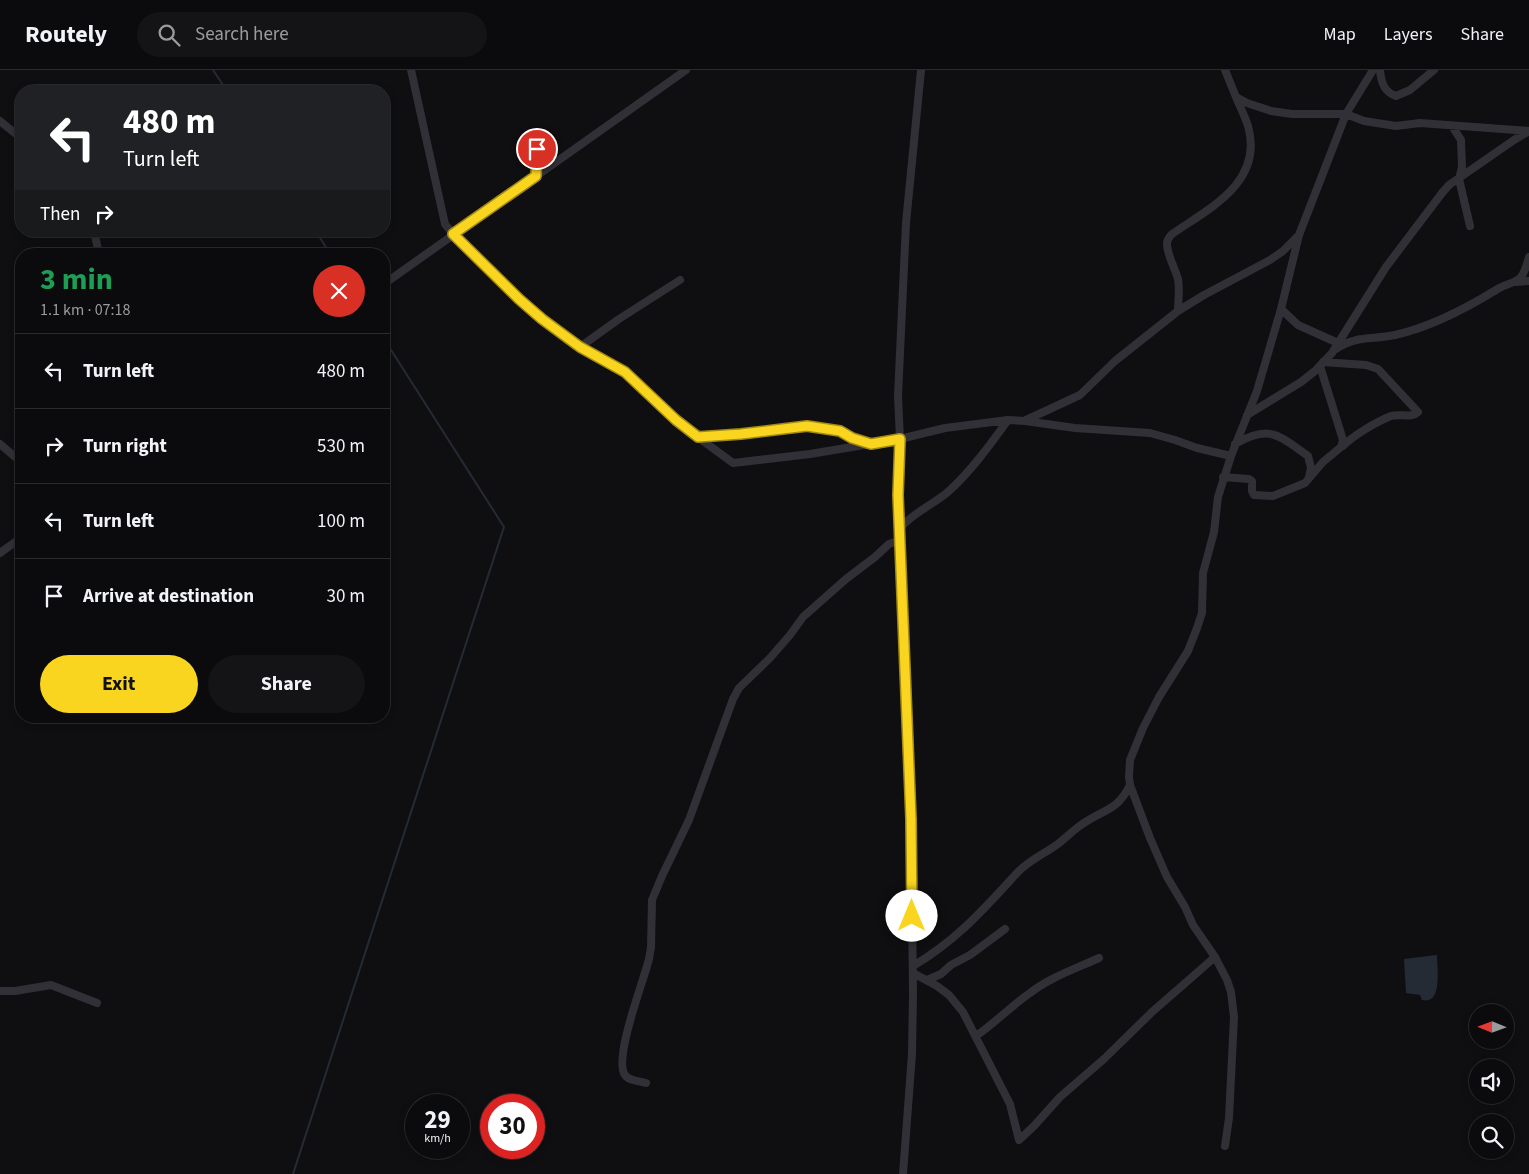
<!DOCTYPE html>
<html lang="en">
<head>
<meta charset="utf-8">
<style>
  body { margin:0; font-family:"Source Sans 3",sans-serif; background:#141416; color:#f1f3f6; height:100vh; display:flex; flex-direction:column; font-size:19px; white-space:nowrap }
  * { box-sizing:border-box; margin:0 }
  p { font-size:16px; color:#9a9b9d }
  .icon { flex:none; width:28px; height:28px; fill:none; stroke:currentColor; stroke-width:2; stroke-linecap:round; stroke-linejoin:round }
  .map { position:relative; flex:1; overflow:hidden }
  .drawer { position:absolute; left:15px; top:178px; width:375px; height:475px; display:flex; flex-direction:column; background:#0b0b0d; border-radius:20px; box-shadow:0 2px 8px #0003,0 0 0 1px #2b2b2e }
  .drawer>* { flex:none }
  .top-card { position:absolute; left:15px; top:15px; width:375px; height:152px; border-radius:20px; box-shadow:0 2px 8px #0003,0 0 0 1px #2b2b2e; background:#202124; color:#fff; overflow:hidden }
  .needle { width:32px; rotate:271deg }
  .buttons { position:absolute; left:1469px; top:934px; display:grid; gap:10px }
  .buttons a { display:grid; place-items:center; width:45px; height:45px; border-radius:50%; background:#0b0b0d; box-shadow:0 2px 8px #0003,0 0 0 1px #2b2b2e; font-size:25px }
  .speed { position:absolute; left:405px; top:1024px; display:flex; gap:10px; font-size:25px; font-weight:700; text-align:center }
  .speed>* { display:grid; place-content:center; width:65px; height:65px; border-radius:50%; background:#0b0b0d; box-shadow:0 2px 8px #0003,0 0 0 1px #2b2b2e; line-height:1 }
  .speed small { font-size:12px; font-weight:400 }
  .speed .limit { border:8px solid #d22; background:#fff; color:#111 }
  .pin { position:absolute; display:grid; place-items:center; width:42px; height:42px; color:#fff; margin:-21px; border:2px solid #fff; border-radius:50%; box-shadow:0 1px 5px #0007 }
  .me { position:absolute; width:55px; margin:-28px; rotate:0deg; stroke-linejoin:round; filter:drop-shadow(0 0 4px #0008) }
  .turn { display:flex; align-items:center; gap:18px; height:105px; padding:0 25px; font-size:22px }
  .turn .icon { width:65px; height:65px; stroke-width:2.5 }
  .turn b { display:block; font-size:35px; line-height:42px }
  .then { display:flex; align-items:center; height:48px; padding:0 25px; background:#0003; gap:10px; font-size:19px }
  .round { display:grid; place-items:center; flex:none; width:52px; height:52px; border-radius:26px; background:#141416 }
  .head { display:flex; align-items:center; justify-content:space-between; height:85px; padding:0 25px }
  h1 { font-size:30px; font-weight:700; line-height:38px; color:#1e9e55 }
  .primary-button { display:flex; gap:10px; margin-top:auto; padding:10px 25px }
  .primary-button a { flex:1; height:58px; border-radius:30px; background:#f9d51f; color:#111; font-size:20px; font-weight:700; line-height:58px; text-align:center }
  .primary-button a+a { background:#141416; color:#f1f3f6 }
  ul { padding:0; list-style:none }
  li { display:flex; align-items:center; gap:15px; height:75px; padding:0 25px; border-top:1px solid #2b2b2e }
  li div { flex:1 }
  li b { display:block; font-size:19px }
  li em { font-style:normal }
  header { display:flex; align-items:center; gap:30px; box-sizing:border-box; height:70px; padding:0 25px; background:#0b0b0d; border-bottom:1px solid #2b2b2e }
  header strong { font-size:24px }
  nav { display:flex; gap:28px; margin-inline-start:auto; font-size:18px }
  .search { width:350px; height:45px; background:#141416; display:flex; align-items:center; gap:12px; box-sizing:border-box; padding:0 18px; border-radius:28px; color:#9a9b9d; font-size:19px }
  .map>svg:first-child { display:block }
  .water { fill:#252b34 }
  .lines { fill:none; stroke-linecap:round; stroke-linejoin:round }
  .stream { stroke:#252b34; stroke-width:2 }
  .minor { stroke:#303036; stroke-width:8 }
  .route-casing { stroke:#a28a14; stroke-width:12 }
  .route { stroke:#f9d51f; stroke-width:9 }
</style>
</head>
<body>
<header>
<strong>Routely</strong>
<div class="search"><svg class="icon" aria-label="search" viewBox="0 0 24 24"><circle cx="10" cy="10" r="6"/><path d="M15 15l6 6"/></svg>Search here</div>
<nav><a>Map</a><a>Layers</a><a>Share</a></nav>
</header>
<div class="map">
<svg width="1529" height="1104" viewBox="0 0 1529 1104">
  <rect width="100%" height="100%" fill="#0f0f11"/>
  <path class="water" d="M1437,885c0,14 6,50 -15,45l-2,-5 -14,-2 -2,-34z"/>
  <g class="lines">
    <path class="stream" d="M213,0l14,21
      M316,161l14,23
      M293,1104l211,-647 -120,-188"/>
    <path class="minor" d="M411,0l34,154 8,10 66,65 23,20 38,28 45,25 51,49 57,42 77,-9 90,-15 45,-11 63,-8 17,1 50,7 75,5 25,7 22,8 34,8
      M1225,0l11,27 11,6 24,8 21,3h54l18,7 32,5 24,-3 109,8
      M1380,0c1,12 4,22 16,26l14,-6 24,-20
      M0,51l21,17
      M1452,56l9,14 1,27 -3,12 11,47
      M536,106l2,-41
      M94,161l5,23
      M1515,212l14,-1
      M384,214l302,-214
      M1281,239l17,16 40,18
      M1178,241c0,-11 2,-22 0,-32 -3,-11 -11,-24 -11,-35 0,-4 2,-7 5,-10 38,-26 92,-52 76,-108 -3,-10 -8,-19 -12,-29
      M580,277l39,-28 61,-39
      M1336,279c20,-14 37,-9 59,-14 36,-8 70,-26 101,-45 7,-5 17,-6 24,-12 5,-5 7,-14 9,-21
      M1323,292l43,3 12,4 40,43c-7,7 -18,1 -27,4 -15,6 -37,19 -48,30
      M1247,345l54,-33 14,-11 17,-18 54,-86 56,-74 7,-8 65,-45 15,-9
      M1026,350l54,-25 35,-34 63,-50 26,-16 66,-35 13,-9 16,-16
      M698,367l43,-3 66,-8 33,5 12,7 18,5
      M0,374l21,18
      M1235,374c35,-20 43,-9 73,12l3,12 -2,9
      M1223,407l26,2 3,2v10l2,4 19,1 32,-13 18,-21 18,-15 2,-7 -23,-74
      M900,458c14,-16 33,-23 49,-37 22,-20 41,-46 59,-71
      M0,483l21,-15
      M913,896c44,-26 70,-56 104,-93 11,-12 25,-18 38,-27 9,-6 17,-15 26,-21 22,-16 36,-13 49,-40
      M913,903l24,13 12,9 14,17 47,92 9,36 15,-14 26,-29 44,-38 48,-47 63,-55
      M927,910l14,-6 10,-9 19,-10 35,-26
      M0,921h15l36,-6 46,18
      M976,966c19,-13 35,-30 54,-43 21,-16 45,-24 69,-35
      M646,1013c-7,-2 -17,-2 -21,-8 -12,-16 19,-95 24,-116l2,-12 1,-47 10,-24 27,-56 44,-121 6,-11 31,-30 20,-23 13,-18 43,-38 29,-22 14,-13 12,-4
      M1225,1076l4,-28 5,-101 -3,-25 -4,-12 -12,-23 -22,-32 -8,-18 -18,-30 -17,-39 -20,-53 -1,-8 1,-17 13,-32 16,-31 29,-46 9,-23 5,-15 1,-40 11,-41 4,-35 13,-41 26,-65 24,-82 18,-74 47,-121 27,-44
      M903,1104l9,-120 1,-60 -2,-175 -13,-324 2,-56 -2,-43 8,-173 15,-153"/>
  </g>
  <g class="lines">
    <defs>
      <path id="route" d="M537,79l-1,27 -83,58 66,65 23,20 38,28 45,25 51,48 22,17 43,-3 66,-8 33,5 12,7 19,6 29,-5 -2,56 13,324 1,97"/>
    </defs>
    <use href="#route" class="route-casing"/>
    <use href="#route" class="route"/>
  </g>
</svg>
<div class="buttons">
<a><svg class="needle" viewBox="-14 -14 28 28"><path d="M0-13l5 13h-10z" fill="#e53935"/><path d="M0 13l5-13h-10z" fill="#9a9b9d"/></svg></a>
<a><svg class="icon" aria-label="sound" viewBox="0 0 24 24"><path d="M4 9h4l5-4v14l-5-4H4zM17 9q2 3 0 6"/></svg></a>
<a><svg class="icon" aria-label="search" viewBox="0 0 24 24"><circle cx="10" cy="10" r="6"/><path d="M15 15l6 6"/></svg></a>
</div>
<div class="speed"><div>29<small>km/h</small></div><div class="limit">30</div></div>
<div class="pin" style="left:537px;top:79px;background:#d93025"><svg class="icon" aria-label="arrive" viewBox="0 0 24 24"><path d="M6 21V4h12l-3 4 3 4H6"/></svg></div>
<svg class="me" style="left:912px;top:846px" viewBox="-20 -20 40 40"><circle r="19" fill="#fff"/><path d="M0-13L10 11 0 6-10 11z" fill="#f9d51f"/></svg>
<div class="top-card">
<div class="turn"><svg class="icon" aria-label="left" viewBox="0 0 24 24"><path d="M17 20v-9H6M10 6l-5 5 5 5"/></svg><div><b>480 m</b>Turn left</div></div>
<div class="then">Then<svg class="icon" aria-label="right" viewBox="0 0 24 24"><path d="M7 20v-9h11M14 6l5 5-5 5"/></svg></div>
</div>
<section class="drawer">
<div class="head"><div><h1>3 min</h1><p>1.1 km · 07:18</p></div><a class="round" style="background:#d93025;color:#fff"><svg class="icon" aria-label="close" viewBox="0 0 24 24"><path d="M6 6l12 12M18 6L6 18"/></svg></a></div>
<ul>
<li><svg class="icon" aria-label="left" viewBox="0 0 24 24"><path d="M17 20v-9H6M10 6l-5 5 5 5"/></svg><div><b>Turn left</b></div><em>480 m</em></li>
<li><svg class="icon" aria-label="right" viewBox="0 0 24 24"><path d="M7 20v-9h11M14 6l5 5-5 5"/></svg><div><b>Turn right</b></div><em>530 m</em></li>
<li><svg class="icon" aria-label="left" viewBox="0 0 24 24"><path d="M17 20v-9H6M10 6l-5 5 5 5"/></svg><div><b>Turn left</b></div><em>100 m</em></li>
<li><svg class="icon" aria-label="arrive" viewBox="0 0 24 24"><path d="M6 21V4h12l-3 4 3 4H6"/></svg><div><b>Arrive at destination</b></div><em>30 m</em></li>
</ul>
<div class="primary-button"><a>Exit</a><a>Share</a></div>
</section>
</div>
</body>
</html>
